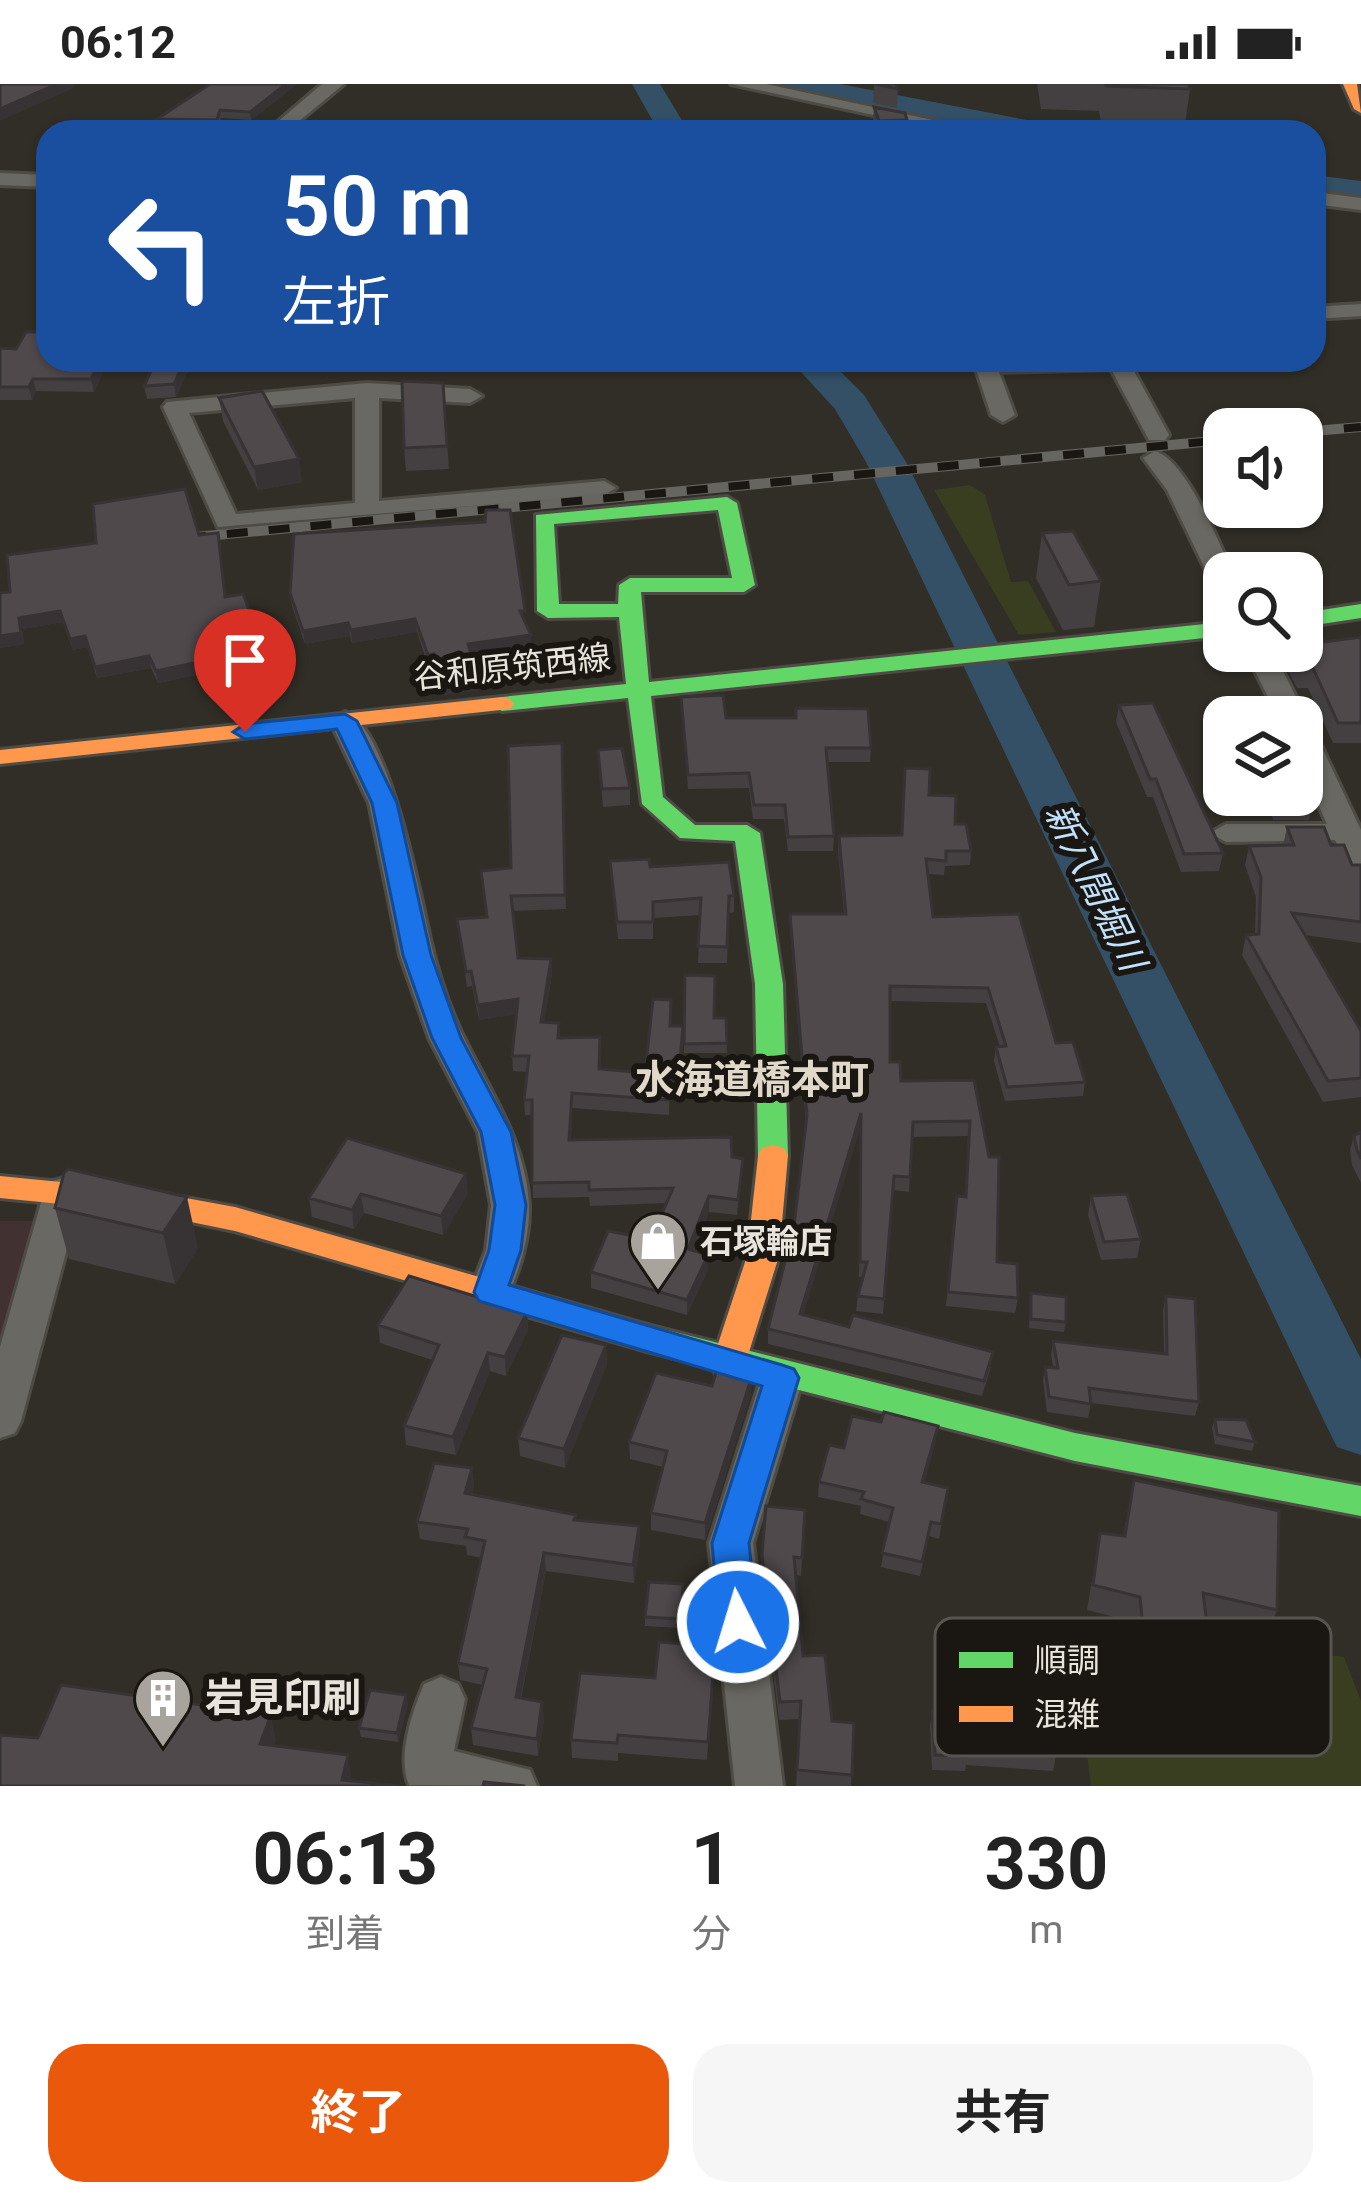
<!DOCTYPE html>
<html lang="ja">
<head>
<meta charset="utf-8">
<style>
  body { margin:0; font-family:Roboto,"Noto Sans JP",sans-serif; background:#f6f6f6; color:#222; height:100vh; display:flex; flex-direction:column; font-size:45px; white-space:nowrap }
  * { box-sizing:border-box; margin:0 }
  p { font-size:39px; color:#767676 }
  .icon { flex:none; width:66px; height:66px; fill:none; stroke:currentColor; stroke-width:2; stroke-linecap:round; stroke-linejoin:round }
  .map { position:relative; height:1702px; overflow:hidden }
  .drawer { display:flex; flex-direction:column; background:#fff; flex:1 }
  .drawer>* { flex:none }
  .guide { position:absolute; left:36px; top:36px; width:1290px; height:252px; border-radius:36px; box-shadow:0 3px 9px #0004; background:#1a4fa0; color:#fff; overflow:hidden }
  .controls { position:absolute; left:1203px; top:324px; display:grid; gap:24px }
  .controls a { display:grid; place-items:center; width:120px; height:120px; border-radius:24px; background:#fff; box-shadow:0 3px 9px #0004; font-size:60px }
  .pin { position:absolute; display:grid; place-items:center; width:102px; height:102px; color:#fff; margin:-123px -51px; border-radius:50% 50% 50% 0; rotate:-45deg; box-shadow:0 0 12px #0007 }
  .pin .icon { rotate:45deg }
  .me { position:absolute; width:132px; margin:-66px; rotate:355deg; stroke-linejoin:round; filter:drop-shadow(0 0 9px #0008) }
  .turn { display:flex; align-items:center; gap:42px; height:252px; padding:0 48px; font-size:54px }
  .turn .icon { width:156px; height:156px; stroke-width:2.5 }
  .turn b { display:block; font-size:84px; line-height:102px }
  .eta { display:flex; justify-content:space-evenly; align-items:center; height:204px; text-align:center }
  .eta b { font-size:72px; font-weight:700; line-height:84px }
  .action { display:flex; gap:24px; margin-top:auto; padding:24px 48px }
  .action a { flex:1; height:138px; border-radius:36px; background:#ea580c; color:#fff; font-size:48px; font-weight:700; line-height:138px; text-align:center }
  .action a+a { background:#f6f6f6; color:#222 }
  .status { display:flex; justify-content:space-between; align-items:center; height:84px; padding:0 60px; background:#fff; direction:ltr }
  .status svg { height:33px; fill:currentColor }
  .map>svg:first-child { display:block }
  .education { fill:#423131 }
  .green { fill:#383e1f }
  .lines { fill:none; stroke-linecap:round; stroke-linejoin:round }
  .river { fill:#335066; fill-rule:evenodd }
  .street-casing { stroke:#4e4b45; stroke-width:6 }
  .fast-casing { stroke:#4e4b45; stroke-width:6 }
  .slow-casing { stroke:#4e4b45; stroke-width:6 }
  .street { fill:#6a6862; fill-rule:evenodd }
  .fast { fill:#63d668; fill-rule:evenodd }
  .slow { fill:#ff974d; fill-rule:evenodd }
  .rail-casing { stroke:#676560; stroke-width:10 }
  .rail { stroke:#1a1712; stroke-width:8; stroke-dasharray:21; stroke-linecap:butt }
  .wall { fill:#443f41 }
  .shaded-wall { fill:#373335 }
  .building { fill:#4f494c; stroke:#373335; stroke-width:3 }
  .route { fill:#1a73e8; stroke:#114b97; stroke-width:3 }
  .labels { text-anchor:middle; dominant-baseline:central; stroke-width:12; stroke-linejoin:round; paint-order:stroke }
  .street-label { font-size:33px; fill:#e8e4dc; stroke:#1a1712 }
  .poi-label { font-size:33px; font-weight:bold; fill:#e8e4dc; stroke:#1a1712; text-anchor:start }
  .water-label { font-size:36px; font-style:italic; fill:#c1e2fe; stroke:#1a1712 }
  .quarter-label { font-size:39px; font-weight:bold; fill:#e0d8c8; stroke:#1a1712 }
  .near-poi-label { font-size:39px; font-weight:bold; fill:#e8e4dc; stroke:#1a1712; text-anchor:start }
  .key { fill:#1a1712; stroke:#58544f; stroke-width:3 }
  .key-label { font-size:33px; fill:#e8e4dc }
</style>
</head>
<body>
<div class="status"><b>06:12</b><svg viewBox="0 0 49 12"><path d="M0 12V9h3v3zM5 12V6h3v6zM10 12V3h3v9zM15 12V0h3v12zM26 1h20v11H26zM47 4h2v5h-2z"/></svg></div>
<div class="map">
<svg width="1361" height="1702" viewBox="0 0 1361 1702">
  <rect width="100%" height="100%" fill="#312e27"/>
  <path class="education" d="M0,1137h39l-39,147z"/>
  <path class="green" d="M970,401l15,10 26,87 17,-1 28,51 -37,3 -85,-145z
    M1070,1539l274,34 17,44v85h-270z"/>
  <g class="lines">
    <path class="river" d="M632,0h28l29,48h-30z
      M782,0h58l202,39 15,9h-60l-201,-40z
      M1314,91l47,6v18l-47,-6z
      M790,276h39l35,35 42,67 455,897v96l-24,-8 -10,-20 -461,-965 -31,-53z"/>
    <defs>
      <path id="street" d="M322,0h22l-58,48h-20z
        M731,0h35l222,48h-36z
        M0,89l48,2v12l-48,-2z
        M1314,108l47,6v12l-47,-6z
        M1361,220v12l-47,3v-12z
        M1128,276l41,75 -4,5h-16l-38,-71 -112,3 16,43 -12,7 -12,-7 -16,-49 8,-6z
        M367,299l103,6 12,7 -12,7 -91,-5v103l225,-20 12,7 -12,7 -386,32 -55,-120 4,-5zM355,314v105l-119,11 -47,-101z
        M1155,367c32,10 63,91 78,122h-9v16l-13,-8 -44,-91 -24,-32z
        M1245,567h28l33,66 -4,6v-6h-24z
        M345,628c42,11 76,185 85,227 8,35 21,74 37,105 26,52 59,101 62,161 1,33 -10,69 -25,98l-14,4 -14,-4 -6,-11 16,-42 5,-45 -13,-73 -49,-94 -29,-83 -31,-152 -39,-82z
        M1302,644l15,9 44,93v43l-11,-3 -15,-30 -109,2 -16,-9 16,-9h101l-25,-55z
        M63,1094l13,4 6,10 -61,229 -6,12 -15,5v-91l44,-155 6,-10z
        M782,1278l15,5 6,12 -50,164 30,243h-48l-26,-243 52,-164 6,-12z
        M441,1593l17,7 7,15 -11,52 76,19 7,16 -128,-1c-12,-28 3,-73 15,-101z"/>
      <path id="fast" d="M727,413l10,6 18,82 -11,7h-103l8,90 575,-60v14l-573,60 12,101 32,28h52l13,8 23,151 5,172 -4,8h-22l-4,-8 -3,-172 -20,-143 -55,-3 -38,-34 -14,-106 -126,13 -12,-7 12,-7 124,-13 -7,-67 -71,1 -11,-7 -1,-96zM718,426l14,68h-102l-11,7 -1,19h-59l-5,-80z
        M1361,520v14l-59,9v-14z
        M647,1241l428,108 286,53v30l-286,-55 -428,-110 -12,-4 -5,-9 5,-9z"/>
      <path id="slow" d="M1343,0h14l4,29 -7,-4z
        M502,613l8,2 4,5 -4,5 -510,55v-14z
        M773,1061l11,3 4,8 -9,100 -34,109 -5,9 -12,4 -12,-4 -5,-9 36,-109 11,-100 4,-8z
        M0,1092l142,14 93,17 412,118 12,4 5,9 -5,9 -12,4 -412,-120 -93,-19 -142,-14z"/>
    </defs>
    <use href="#street" class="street-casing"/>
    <use href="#fast" class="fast-casing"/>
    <use href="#slow" class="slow-casing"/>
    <use href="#street" class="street"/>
    <use href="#fast" class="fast"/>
    <use href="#slow" class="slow"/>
    <defs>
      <path id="rail" d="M1302,348l59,-5
        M185,454l1039,-98"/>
    </defs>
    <use href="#rail" class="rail-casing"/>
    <use href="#rail" class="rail"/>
  </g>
  <path class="wall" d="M210,0h87l-46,36 -30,-2 -3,10 -59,-1 -2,-8z
    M874,0l24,5 -1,19 -24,-5z
    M1037,0h151l2,5 -5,35 -84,-2 -2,-11 -58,-2z
    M874,23l33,13v12h-30l-4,-13z
    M0,264l48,12h61l-15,32 -58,-1 -4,9h-32z
    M156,276h37l-17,37 -29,2 -3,-13z
    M443,299l6,86 -43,2 -2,-23z
    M219,314l83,84 -44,8 -35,-69z
    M1042,449l59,48 -7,46 -31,3 -27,-52z
    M199,451l27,62 26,20 2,12 -36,6 10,21 1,12 -71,15 -7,-15 -54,10 -10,-31 -14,3 -10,-28 -41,7 2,15 -24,4v-55z
    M290,509l236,30 5,12v13l-59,9 7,33 -37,5 -7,-28 -6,1 -12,-36 -65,11 -2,-7 -45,8 -13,-38z
    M1361,553v106h-28l-25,-55h-11l-17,-32 1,-5h21l23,-9z
    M681,613l45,21 145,30 -1,14h-43l7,74 -1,15h-45l-4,-32h-31l-4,-31 -61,1z
    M1119,621l104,148 -4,18 -38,1 -28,-75h-6l-31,-75z
    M562,659l4,166 -53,2 5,47 33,1 1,15 -8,48 15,1 1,15 40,-1v32l45,4 26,-47 12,15 -3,35h-10l-1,39 -97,-7 -1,32 172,19 -6,56 -28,-3 -15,39 14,4v15l-21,45 -96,-27v-16l60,-33 15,-36 -76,3 -1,-9 -56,1 -1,-83h-7l-1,-15 3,-28 -14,-1 -1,-15 4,-42 -37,6 -7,-34 -5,1 -10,-68 29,-2 25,-49z
    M598,666l32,38v17l-27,2z
    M929,711l26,29 16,27 -1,14 -25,1 -1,9 -16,-1 5,43 123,126 29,39 -2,14 -78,5 -11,-40 2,-14h4l-14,-44 -96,-2v61l11,19 73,-1 23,182 21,36 -3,15 -69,-7 11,-110 8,1 3,-61 -56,1 -3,55 -16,-2 -10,124 -27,-3 2,-15 5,-19h-4l1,-149 -57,187 188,52 -9,29 -214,-52v-15l26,-103 12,-101 -16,-197v-14h54l-6,-64 1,-14 62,-1z
    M1247,711h35l-2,7 31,9 -2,9h-36l-2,-9 1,-8 -22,1z
    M1287,743l44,18 21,20h9v78l-56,-8 56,96v66l-38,5 -81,-147 4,-20 9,-1 1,-37 -11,-32 4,-19h34z
    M610,777l40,6 84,29v16l-5,1 -2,50h-29l2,-48 -47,3v21h-35z
    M685,891l29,43h12l1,35h-43z
    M1361,1048v51l-9,-18 -2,-15 4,-14z
    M347,1054l121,55 -25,42 -79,-22 -10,16 -42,-12 -3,-19z
    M64,1089l134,75 -23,36 -106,-25 -14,-51z
    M1091,1112l50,43 -4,19 -36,2 -13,-45z
    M1031,1209l35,29 -2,10 -35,-4z
    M1166,1212l33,106 -4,14 -104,-13 -3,15 -41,-6 -4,-31 2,-14h8l-2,-12 2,-14 111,13 -1,-44z
    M527,1228l1,18 -22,46 -16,-5 -34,84 -50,-10 -2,-19 28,-66 -52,-17 -2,-18z
    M606,1261l1,19 -42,104 -45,-12 -2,-18z
    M752,1292l-1,18 -46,146 -54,-10v-17l12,-46 -33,-8 -1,-17 83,-56z
    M1215,1335l40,23 -3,9 -37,-7 -3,-16z
    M936,1356l-12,43 24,5 -9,51 -10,-3 -9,40 -39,-9 8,-45 -29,-8 1,-8 -43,-9 1,-15 25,-34z
    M472,1384l2,18 -3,9 105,20v5l63,6 1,17 -6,40 -88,-12 -25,127 23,21 -6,37 -65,-11 -2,-17 12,-43 -23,-5 -2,-17 24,-105 -15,-3 -1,-9 -46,-7 -3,-17z
    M1134,1396l143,130 -8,25 -62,-14 10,80 -7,25 -66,-4 -10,-100 -47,-12 13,-77 23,3z
    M805,1426l-4,66 -5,-1 7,81 29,65 22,2 -3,63h-55l4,-67 -21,1 -18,-146 1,-19z
    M683,1500l-2,44 -36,-2v-9z
    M715,1562l-8,114 -89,-7v8l-46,-3 -1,-18 84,-62z
    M997,1598l59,73 -3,16 -87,-6 -1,6 -33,-1 -2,-44 2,-15 63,1 -1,-15z
    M408,1620l-10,38 -37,-5 -2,-9z"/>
  <path class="shaded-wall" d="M57,0h17v4l-74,33v-12z
    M286,0h11l-46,36 -1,-8z
    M101,276h8l-15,32 -3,-13z
    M185,276h8l-17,37 -2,-13z
    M33,295l3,12 -4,9 -3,-13z
    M299,375l3,23 -44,8 -4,-23z
    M60,527l3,11 -41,7 2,15 -24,4v-12l19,-18z
    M252,533l2,12 -39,7 -2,-12z
    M415,535l2,13 -65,11 -1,-13z
    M348,539l2,13 -45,8 -2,-13z
    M531,551v13l-62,9 -1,-13z
    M85,552l2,11 -14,3 -3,-11z
    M434,570l1,13 -6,1 -1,-13z
    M149,572l2,12 -54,10 -2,-11z
    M228,572l1,12 -71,15 -2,-12z
    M478,593l1,13 -37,5 -1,-13z
    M551,875l1,15 -10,63 -1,-15z
    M518,915l1,15 -40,6 -1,-15z
    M861,1029l-1,15 -61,201 1,-15z
    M466,1090l2,19 -25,42 -2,-19z
    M361,1110l3,19 -10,16 -2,-19z
    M709,1112v16l-21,53v-16z
    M187,1113l11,51 -23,36 -12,-51z
    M708,1171v15l-21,45v-15z
    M527,1228l1,18 -22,46 -1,-19z
    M606,1261l1,19 -42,104 -1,-19z
    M488,1269l2,18 -34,84 -3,-18z
    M752,1292l-1,18 -46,146v-17z
    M938,1342l-2,14 -16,57 2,-15z
    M472,1384l2,18 -7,25 -2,-18z
    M639,1442l1,17 -6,40 -1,-18z
    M544,1469l2,18 -29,143 -1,-17z
    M406,1611l2,9 -10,38 -1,-9z
    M542,1618l2,17 -6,37 -1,-17z
    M271,1631l5,25 -10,28 -6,-24z
    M348,1671l4,25 -1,6 -9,-6z"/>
  <path class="building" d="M0,0h57l-57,25z
    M210,0h76l-36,28 -30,-2 -3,10 -60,-1z
    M875,0h21l2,5z
    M1105,0h83l2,5 -84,-3z
    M874,23l31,6 2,7 -28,1z
    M26,248h22v28h53l-10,19h-58l-4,8h-29v-39l16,1z
    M156,276h29l-11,24 -30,2z
    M402,297l41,2 4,63 -43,2z
    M262,307l37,68 -45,8 -35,-69z
    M185,405l14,46 19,-2 7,64 18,-3 9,23 -39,7 15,32 -72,15 -7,-15 -54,11 -10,-31 -15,3 -10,-28 -41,7 2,15 -21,3v-43l10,-1 -3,-37 89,-12 -3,-39z
    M486,426h24l15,101h-5l11,24 -63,9 10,33 -37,5 -7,-28 -6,1 -13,-36 -64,11 -3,-7 -45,8 -13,-38 4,-59 191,-12z
    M1073,447l28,50 -32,4 -27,-52z
    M1302,552l20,1 3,5 36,-5v86h-23l-25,-55h-12l-9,-17h10z
    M723,611l3,23h70v-10l72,1 3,39h-45l8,88 -46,1 -3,-32h-31l-5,-32 -61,2 -7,-78z
    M1153,619l70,150 -39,1 -28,-75h-6l-31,-74z
    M562,659l3,152 -54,1 7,62 33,1 -10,63 18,1 -1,15 42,-1 -1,32 46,4 8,-74 18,1 -1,26h13l-3,35h-10l-1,39 -97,-7 -3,47 162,-3 1,20 11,2 -5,41 -29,-4 -21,53 20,6 -21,45 -96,-28 17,-41 43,8 22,-51 -84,2v-8l-57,1v-83h-8l5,-44h-17l6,-57 -40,6 -7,-34 -5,1 -9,-53 30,-2 -6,-46 30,-3 -3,-122z
    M622,664l8,40 -28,1 -4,-39z
    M905,684l25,1 -1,26 27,1 -1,28h11l5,27h-25v10l-20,-2 7,58 86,-3 37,129 17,-1 12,40 -78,5 -11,-40 10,-1 -18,-58 -98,-2v76h10l1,19 73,-1 15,77h10l-2,105 20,2 1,34 -70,-6 9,-96 9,1 4,-76 -57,1 -3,55 -16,-1 -10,123 -26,-3 9,-34h-7l1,-149 -61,201 49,13 4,-12 140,37 -9,29 -216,-52 26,-103 13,-111 -17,-201h56l-7,-78 63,-1z
    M1273,718l35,1 3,8h-36z
    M1287,743h37l7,18h13l8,20h9v57l-69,-9 69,118v47l-33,3 -82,-146 13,-1 2,-57 -12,-31 45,-1z
    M649,775l1,8 79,-5 5,34h-5l-2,51 -29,-1 3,-48 -48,4v20h-36l-7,-61z
    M685,891l30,1 -1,42h12l1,25 -43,1z
    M1361,1048v27l-4,-9 -3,-14z
    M347,1054l119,36 -25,42 -80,-22 -9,16 -43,-12z
    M68,1085l119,28 -24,36 -108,-25 9,-35z
    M1127,1110l14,45 -37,3 -13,-46z
    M409,1192l118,36 -22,45 -17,-4 -35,84 -49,-11 35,-81 -61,-20z
    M1031,1209l35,4v25l-35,-3z
    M1166,1212l29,3 4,103 -110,-14 2,16 -42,-7 -4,-30 13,1 -5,-27 114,13z
    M562,1251l44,10 -42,104 -46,-11z
    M717,1285l35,7 -47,147 -54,-10 16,-62 -38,-9 27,-69 56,13z
    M884,1328l54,14 -16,56 26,6 -7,36 -10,-2 -9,40 -40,-9 11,-45 -32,-9 3,-7 -45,-10 10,-37 15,3 8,-32 29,6z
    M1215,1335l31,1 9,22 -38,-7z
    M434,1379l38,5 -7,25 111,22 -2,5 65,6 -6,39 -89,-12 -28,144 26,5 -5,37 -66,-11 16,-59 -29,-6 27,-122 -20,-4 3,-8 -51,-7z
    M1134,1396l145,31 -2,99 -74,-17 14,108 -67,-4 -10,-100 -47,-12 7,-52 25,3z
    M766,1422l39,4 -3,48 -8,-1 9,99 22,-1 7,66 22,2 -2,52 -55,-5 4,-69 -21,1 -18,-147z
    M649,1498l34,2 -2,35 -36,-2z
    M659,1558l56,4 -7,96 -90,-7 -1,8 -46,-3 9,-67 75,5z
    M997,1598l54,3 5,70 -89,-5v6l-32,-1 -3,-44 66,2z
    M61,1601l210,30 -11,29 88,11 -6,25 58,6h-400v-51l38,3z
    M370,1606l36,5 -9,38 -38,-5z
    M484,1698l41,4h-42z"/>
  <path class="route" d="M345,630l12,7 40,82 34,152 30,83 50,94 15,73 -5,45 -12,35 273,80 12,4 5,9 -50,165 8,79 -6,12 -13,5 -13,-5 -6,-12 -7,-79 50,-157 -283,-85 -5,-9 15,-42 6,-45 -14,-73 -49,-94 -29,-83 -31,-152 -35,-74 -92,10 -12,-7 12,-8z"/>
  <defs>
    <symbol id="shop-pin" viewBox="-11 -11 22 30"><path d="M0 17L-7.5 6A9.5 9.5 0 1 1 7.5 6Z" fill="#a8a49d" stroke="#1a1712"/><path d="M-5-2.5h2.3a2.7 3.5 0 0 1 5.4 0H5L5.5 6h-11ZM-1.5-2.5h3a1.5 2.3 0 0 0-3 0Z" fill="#fff"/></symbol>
    <symbol id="building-pin" viewBox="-11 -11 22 30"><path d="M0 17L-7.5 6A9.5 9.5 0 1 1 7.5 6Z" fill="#a8a49d" stroke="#1a1712"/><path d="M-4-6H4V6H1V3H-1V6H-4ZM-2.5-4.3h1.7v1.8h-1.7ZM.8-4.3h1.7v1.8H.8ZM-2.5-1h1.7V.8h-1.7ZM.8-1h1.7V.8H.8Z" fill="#fff"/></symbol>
  </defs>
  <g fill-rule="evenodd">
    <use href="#shop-pin" x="625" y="1124" width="66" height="90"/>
    <use href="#building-pin" x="130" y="1581" width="66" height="90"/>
  </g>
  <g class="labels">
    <g class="street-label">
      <text transform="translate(512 583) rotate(-6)">谷和原筑西線</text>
    </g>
    <g class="poi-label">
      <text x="700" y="1157">石塚輪店</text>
    </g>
    <g class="water-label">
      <text transform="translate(1095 803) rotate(64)">新八間堀川</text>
    </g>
    <g class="quarter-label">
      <text x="752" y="996">水海道橋本町</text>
    </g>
    <g class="near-poi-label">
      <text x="205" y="1614">岩見印刷</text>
    </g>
  </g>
  <rect x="935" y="1534" width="396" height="138" rx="18" class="key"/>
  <rect x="959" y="1568" width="54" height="16" fill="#63d668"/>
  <rect x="959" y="1622" width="54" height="16" fill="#ff974d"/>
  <g class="key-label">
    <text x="1034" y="1588">順調</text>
    <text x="1034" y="1642">混雑</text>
  </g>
</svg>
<div class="controls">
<a><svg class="icon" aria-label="sound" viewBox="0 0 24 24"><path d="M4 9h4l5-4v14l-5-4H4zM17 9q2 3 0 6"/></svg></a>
<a><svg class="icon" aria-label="search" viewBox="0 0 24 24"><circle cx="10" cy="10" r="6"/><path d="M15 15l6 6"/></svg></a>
<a><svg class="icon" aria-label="layers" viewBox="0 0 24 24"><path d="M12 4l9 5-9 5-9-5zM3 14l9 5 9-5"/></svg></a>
</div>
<div class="pin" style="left:245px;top:648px;background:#d93025"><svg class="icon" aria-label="arrive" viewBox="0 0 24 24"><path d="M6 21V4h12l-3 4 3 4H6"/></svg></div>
<svg class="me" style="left:738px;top:1538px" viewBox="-20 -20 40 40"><circle r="17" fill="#1a73e8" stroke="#fff" stroke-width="3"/><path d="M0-11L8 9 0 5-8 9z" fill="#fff"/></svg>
<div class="guide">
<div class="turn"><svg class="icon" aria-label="left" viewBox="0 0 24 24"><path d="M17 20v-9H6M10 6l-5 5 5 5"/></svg><div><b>50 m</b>左折</div></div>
</div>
</div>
<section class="drawer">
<div class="eta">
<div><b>06:13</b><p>到着</p></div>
<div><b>1</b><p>分</p></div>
<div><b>330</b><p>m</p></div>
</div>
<div class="action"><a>終了</a><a>共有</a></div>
</section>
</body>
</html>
